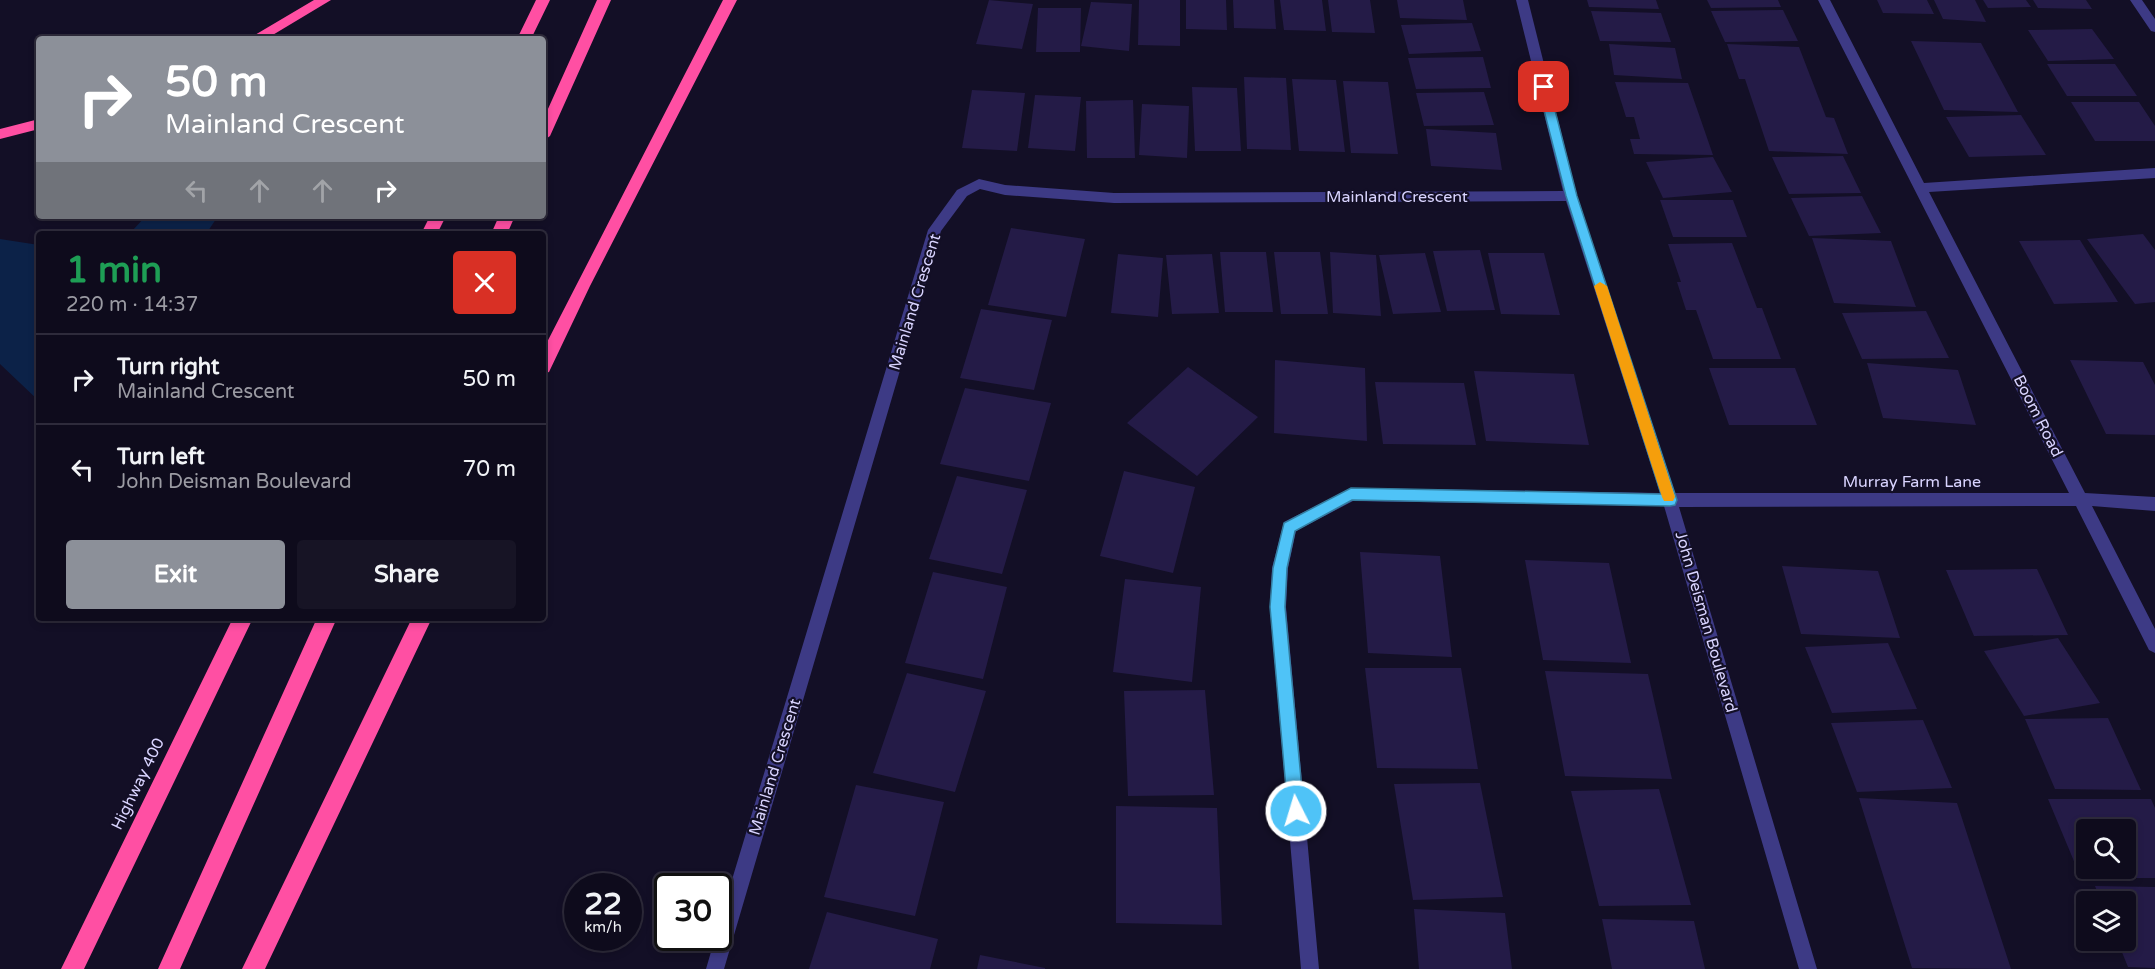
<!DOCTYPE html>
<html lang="en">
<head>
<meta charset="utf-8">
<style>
  body { margin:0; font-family:"Varela Round",sans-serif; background:#171425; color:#f1f3f6; height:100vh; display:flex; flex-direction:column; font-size:22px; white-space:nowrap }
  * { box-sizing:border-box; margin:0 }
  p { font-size:20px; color:#9b9ba3 }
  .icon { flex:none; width:33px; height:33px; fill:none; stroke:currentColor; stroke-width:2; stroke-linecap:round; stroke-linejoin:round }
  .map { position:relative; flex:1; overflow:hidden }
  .details { position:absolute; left:36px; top:231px; width:510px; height:390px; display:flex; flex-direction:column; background:#0e0b1c; border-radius:6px; box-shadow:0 3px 9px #0003,0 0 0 2px #2e2b3b }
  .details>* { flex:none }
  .banner { position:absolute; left:36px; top:36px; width:510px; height:183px; border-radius:6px; box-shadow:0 3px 9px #0003,0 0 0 2px #2e2b3b; background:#8c9099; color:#fff; overflow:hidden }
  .tools { position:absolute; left:2076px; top:819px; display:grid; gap:12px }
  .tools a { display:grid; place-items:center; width:60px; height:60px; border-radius:6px; background:#0e0b1c; box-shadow:0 3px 9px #0003,0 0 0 2px #2e2b3b; font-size:30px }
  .speed { position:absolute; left:564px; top:873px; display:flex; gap:12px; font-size:30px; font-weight:700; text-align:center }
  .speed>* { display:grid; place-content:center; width:78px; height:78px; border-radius:50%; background:#0e0b1c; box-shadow:0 3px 9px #0003,0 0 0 2px #2e2b3b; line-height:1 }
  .speed small { font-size:15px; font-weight:400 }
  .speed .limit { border:3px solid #111; border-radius:9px; background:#fff; color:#111 }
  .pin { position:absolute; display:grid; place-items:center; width:51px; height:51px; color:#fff; margin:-26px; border-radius:12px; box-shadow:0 3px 9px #0006 }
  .me { position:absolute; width:66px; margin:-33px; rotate:355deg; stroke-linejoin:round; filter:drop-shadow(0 0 4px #0008) }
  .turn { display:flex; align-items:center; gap:21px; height:126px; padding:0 30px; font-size:27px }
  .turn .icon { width:78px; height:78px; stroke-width:2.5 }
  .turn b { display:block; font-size:42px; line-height:51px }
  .lanes { display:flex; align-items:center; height:57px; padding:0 30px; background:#0003; justify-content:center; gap:30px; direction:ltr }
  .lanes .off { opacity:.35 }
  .round { display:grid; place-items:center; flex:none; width:63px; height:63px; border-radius:6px; background:#171425 }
  .headline { display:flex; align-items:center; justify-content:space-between; height:102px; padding:0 30px }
  h1 { font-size:36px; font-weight:700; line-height:45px; color:#1e9e55 }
  .action { display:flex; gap:12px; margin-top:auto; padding:12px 30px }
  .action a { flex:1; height:69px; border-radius:6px; background:#8c9099; color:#fff; font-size:24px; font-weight:700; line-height:69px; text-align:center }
  .action a+a { background:#171425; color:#f1f3f6 }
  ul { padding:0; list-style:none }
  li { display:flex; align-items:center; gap:18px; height:90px; padding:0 30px; border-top:2px solid #2e2b3b }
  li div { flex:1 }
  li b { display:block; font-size:22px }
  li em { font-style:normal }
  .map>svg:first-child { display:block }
  .water { fill:#0c2248 }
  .building { fill:#241b47; fill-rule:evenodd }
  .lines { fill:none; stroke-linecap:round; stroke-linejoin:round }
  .minor { fill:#3d3a85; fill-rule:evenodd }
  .highway { fill:#ff4fa3; fill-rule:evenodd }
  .route { fill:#4fc3f7; stroke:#337fa1; stroke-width:1.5 }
  .slow { fill:#f59e0b }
  .labels { text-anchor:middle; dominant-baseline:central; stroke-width:4.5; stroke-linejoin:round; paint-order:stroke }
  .street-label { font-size:16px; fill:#d9d4ff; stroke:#130f26 }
</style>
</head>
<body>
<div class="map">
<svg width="2155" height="969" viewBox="0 0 2155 969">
  <rect width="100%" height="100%" fill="#130f26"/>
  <path class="water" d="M146,216h72l-12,18h-80l6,-3z
    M0,239l39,6v156l-39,-37z"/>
  <path class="building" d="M989,0l44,4 -11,45 -46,-5z
    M1139,0h41v46l-42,-1z
    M1186,0h40l1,30 -41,-1z
    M1233,0h41l2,29 -42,-1z
    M1280,0h42l4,31 -42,-1z
    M1328,0h42l5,33 -43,-1z
    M1397,0h66l4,20 -67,-2z
    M1587,0h69l3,9 -70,-2z
    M1707,0h71l3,7 -70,1z
    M1877,0h50l7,14 -51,-1z
    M1934,0h41l11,22 -43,-3z
    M1983,0h43l5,7 -43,1z
    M2033,0h53l6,9 -54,-1z
    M1091,2l41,2 -3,47 -48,-5z
    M1038,8h43l-1,44h-44z
    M1783,10l15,31 -73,1 -14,-31z
    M1591,11l70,2 10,29 -71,-1z
    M1472,23l9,28 -72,3 -8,-29z
    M2092,29l22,30 -66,2 -20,-31z
    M1911,41l70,2 37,69 -74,-2z
    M1609,44l66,4 7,31 -68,-4z
    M1727,44l72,3 27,70 8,1 14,36 -79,-3 -24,-72h-6z
    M1483,57l8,31 -75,1 -8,-31z
    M2047,64h68l22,32h-70z
    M1244,77l42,1 5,72 -44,-1z
    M1292,79l44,1 9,72 -46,-1z
    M1343,81l45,1 10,72 -47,-1z
    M1615,82l73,1 25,72 -79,-1 -4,-15h10l-6,-22h-8z
    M1192,87l45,1 4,63h-46z
    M972,90l53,3 -8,58 -55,-3z
    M1484,92l10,33 -70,1 -8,-33z
    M1035,95l46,2 -6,54 -47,-3z
    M1133,100l2,58h-48l-1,-57z
    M2071,102h68l16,24v15h-60z
    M1142,104l47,2 -2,52 -48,-3z
    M2021,115l25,40 -77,2 -23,-40z
    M1426,129l70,4 6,37 -71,-4z
    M1843,156l18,37 -72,1 -17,-37z
    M1713,157l19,35 -69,6 -17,-36z
    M1862,196l19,37 -72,3 -18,-38z
    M1660,200h73l14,37h-74z
    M1011,228l74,11 -19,78 -78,-12z
    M2143,234l12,16v52l-20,2 -48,-65z
    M1812,238l79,3 25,66 -82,-4z
    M2080,240l38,62 -64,2 -35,-63z
    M1732,243l25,65h5l19,51h-68l-17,-49h-10l-9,-28h4l-13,-38z
    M1480,250l15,60 -48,1 -14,-60z
    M1220,252h46l7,60h-48z
    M1274,252h46l8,62h-47z
    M1330,252l46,3 5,61 -48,-3z
    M1425,253l16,59 -48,2 -14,-59z
    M1488,253h56l16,62 -59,-1z
    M1118,254l45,4 -5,59 -47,-4z
    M1212,254l7,59 -47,1 -6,-59z
    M981,309l71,11 -18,70 -74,-12z
    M1926,311l23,47 -87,1 -20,-46z
    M1275,360l90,8 2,73 -93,-8z
    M2070,360l73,2 12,23v50l-49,-1z
    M1867,363l91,7 18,55 -93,-7z
    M1188,367l70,50 -61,59 -70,-53z
    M1709,368h86l22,57h-88z
    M1474,371l100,3 15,71 -103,-4z
    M1375,382l89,1 12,62 -93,-1z
    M965,388l86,15 -22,78 -89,-17z
    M1124,471l71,16 -22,86 -73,-17z
    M957,476l70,14 -25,84 -73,-15z
    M1360,552l80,4 12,101 -84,-4z
    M1525,560l84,3 22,100 -88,-3z
    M1782,566l96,5 22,67 -99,-4z
    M2037,569l31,66 -94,1 -28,-66z
    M933,572l74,15 -24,92 -78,-16z
    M1125,579l76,8 -9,95 -79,-10z
    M2058,638l42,65 -76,13 -40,-65z
    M1888,643l29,66 -85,4 -27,-66z
    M1365,668h96l17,101 -101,-1z
    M1545,671l103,3 24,105 -107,-3z
    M907,673l79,18 -31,101 -82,-19z
    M1205,690l9,105 -86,1 -4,-105z
    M2108,718l33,72 -86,-1 -30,-70z
    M1923,720l29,68 -95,4 -26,-69z
    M1480,783l23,114 -90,3 -19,-116z
    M856,785l88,17 -29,114 -91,-19z
    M1659,789l32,116 -92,1 -28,-115z
    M1859,798l98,5 54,166 -99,-1z
    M2048,799h103l4,9v70h-74zM2086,830h40v38h-40z
    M1116,806l101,2 5,117 -106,-2z
    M2095,886l60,1v81l-27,-1 -11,-27h9v-38h-25z
    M1414,909l91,4 7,56h-93z
    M827,912l111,27 -8,30h-121z
    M1602,919l92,2 11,48h-93z
    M980,955l65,13v1h-68z"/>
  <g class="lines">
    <path class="minor" d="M1516,0h12l49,196 98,297h394l-251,-493h12l94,183 231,-15v10l-226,14 156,301 70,4v14l-63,-5 63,123v24l-6,-3 -73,-144 -397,1 138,462h-18l-135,-463 -311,-5 -57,30 -8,37 -2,39 33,362h-18l-31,-362 2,-39 12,-46 67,-34 309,5 -94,-292 -452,2 -109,-8 -25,-6 -13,7 -26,35 -217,738h-18l9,-31h3v-12l210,-696 29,-40 22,-11 26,6 109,8 449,-2z
      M2130,0h12l13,19v13l-4,-1z"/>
    <path class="highway" d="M314,0h17l-65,39h-18z
      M536,0h14l-19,39h-14z
      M597,0h14l-61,136 -7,5v-21z
      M723,0h14l-147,286 -41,86 -6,2v-24z
      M39,119v10l-39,10v-10z
      M430,216h16l-9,18h-16z
      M499,216h16l-8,18h-16z
      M233,618h20l-169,351h-23z
      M317,618h20l-157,351h-22z
      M412,618h20l-167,351h-23z"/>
  </g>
  <path class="route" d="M1544,84l5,3 28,109 100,304 -2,5 -5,1 -318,-6 -57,31 -8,37 -2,39 19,204 -2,5 -6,3 -6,-3 -2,-5 -18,-204 3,-39 11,-45 67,-35 310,6 -95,-298 -28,-109z"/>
  <path class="slow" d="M1600,282l7,4 68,211 -2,4h-9l-2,-4 -68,-211z"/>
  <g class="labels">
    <g class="street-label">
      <text x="1397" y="197">Mainland Crescent</text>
      <text transform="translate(915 302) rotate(-73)">Mainland Crescent</text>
      <text transform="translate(2038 416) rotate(63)">Boom Road</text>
      <text x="1912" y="482">Murray Farm Lane</text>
      <text transform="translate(1706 622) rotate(74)">John Deisman Boulevard</text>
      <text transform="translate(775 767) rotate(-73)">Mainland Crescent</text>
      <text transform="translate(138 784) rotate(-64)">Highway 400</text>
    </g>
  </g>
</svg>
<div class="tools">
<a><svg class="icon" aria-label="search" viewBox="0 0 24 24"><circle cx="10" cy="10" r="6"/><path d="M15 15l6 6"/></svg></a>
<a><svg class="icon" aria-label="layers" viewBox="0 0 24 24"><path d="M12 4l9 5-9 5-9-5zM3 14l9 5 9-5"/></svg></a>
</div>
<div class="speed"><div>22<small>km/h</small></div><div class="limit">30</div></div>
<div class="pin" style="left:1544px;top:87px;background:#d93025"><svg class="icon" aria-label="arrive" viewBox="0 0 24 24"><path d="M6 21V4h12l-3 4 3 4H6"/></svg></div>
<svg class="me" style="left:1296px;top:811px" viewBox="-20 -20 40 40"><circle r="17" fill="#4fc3f7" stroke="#fff" stroke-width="3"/><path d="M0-11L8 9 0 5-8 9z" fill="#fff"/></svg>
<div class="banner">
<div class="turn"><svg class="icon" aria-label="right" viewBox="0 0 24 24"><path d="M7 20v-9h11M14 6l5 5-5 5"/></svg><div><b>50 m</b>Mainland Crescent</div></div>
<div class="lanes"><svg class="icon off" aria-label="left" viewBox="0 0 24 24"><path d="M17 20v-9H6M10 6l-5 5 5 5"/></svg><svg class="icon off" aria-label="ahead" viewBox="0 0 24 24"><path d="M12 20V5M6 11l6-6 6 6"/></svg><svg class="icon off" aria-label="ahead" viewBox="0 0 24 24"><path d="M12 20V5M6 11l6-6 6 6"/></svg><svg class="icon" aria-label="right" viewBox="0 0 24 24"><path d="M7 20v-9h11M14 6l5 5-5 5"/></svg></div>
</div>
<section class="details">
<div class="headline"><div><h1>1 min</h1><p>220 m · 14:37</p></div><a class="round" style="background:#d93025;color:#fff"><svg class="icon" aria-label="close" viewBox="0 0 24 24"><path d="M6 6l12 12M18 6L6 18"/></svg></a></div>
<ul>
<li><svg class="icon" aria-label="right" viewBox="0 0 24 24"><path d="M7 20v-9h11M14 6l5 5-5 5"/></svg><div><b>Turn right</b><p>Mainland Crescent</p></div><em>50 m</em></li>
<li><svg class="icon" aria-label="left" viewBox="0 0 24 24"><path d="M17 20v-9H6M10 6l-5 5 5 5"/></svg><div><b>Turn left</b><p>John Deisman Boulevard</p></div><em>70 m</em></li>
</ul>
<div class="action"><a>Exit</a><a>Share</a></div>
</section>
</div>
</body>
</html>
